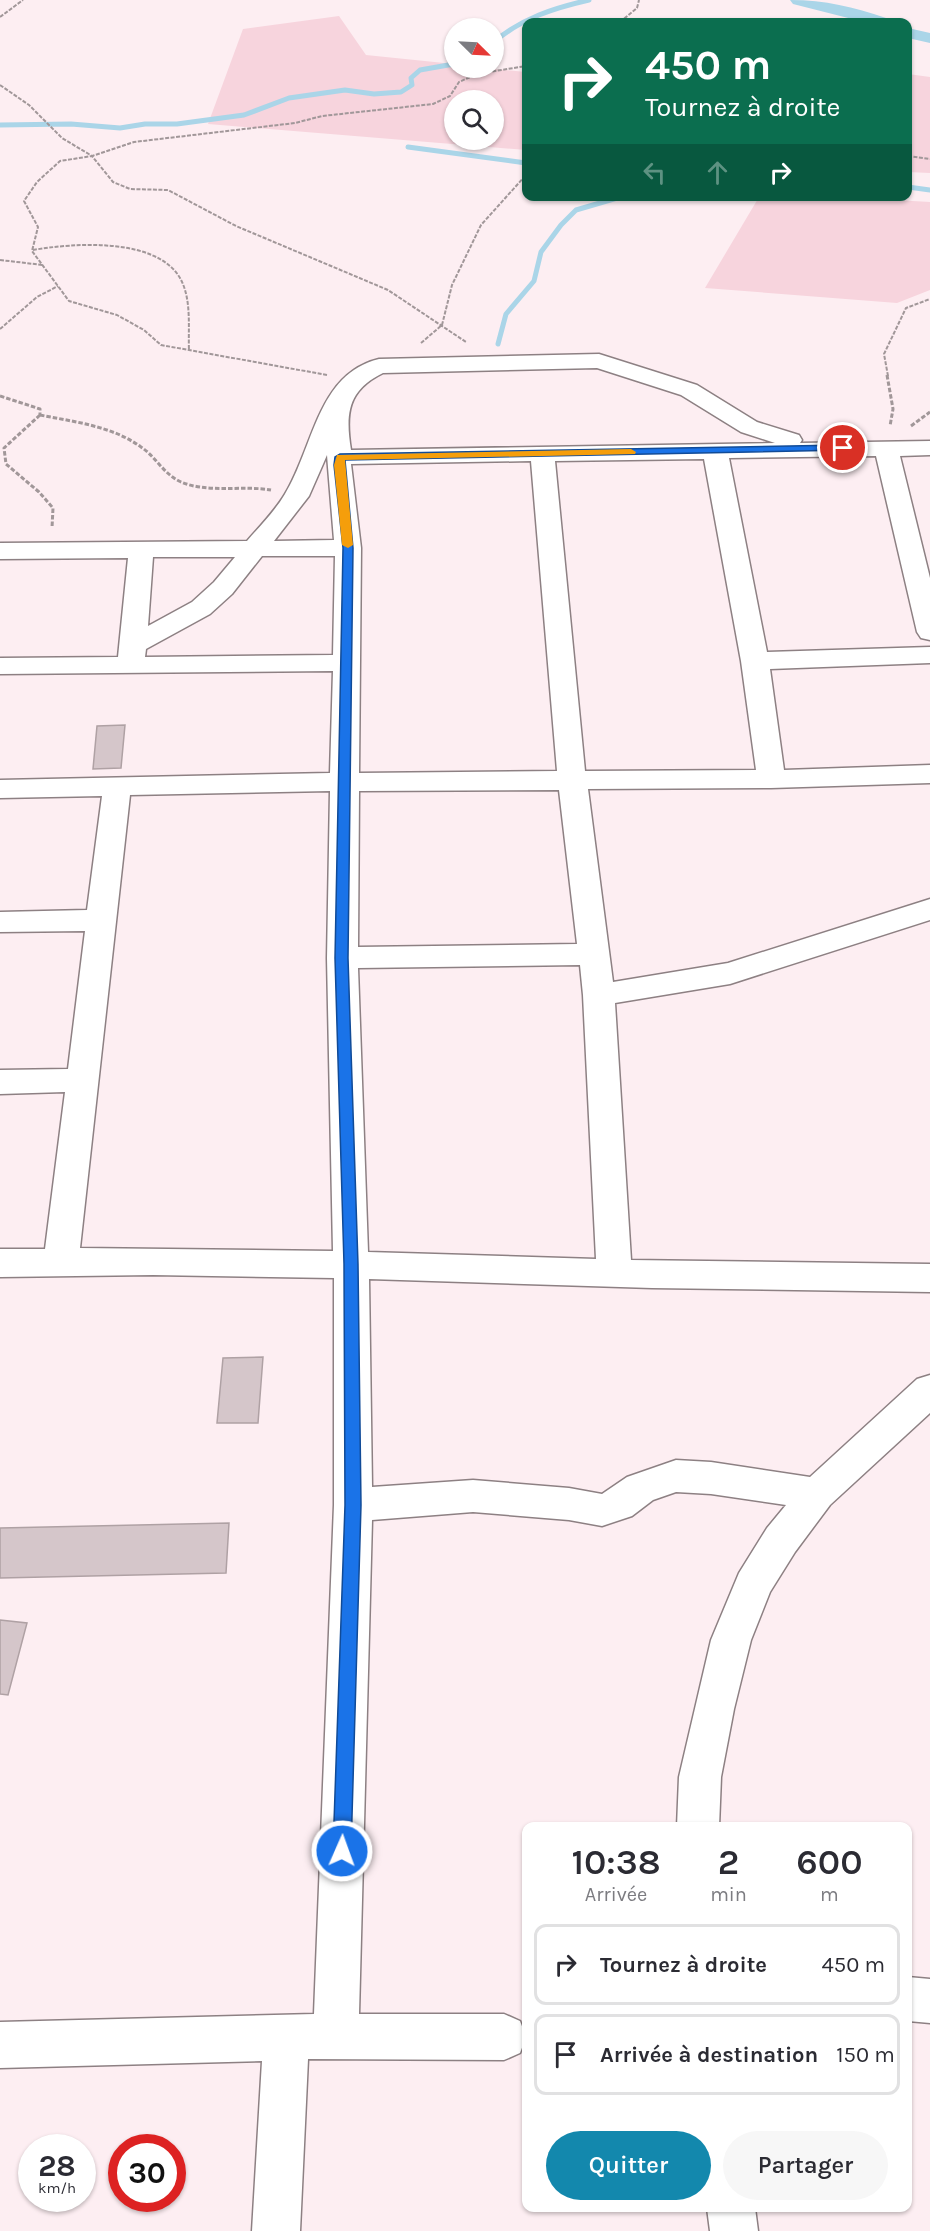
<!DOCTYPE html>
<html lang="fr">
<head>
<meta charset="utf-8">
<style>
  body { margin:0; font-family:Karla,sans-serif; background:#f7f7f7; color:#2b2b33; height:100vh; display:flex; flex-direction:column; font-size:22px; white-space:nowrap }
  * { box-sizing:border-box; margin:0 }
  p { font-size:20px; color:#7c7c81 }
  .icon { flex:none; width:33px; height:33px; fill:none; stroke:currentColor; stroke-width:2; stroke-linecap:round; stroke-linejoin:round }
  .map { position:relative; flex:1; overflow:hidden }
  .sheet { position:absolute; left:522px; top:1822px; width:390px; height:390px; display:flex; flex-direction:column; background:#fff; border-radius:12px; box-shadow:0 2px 4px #0004 }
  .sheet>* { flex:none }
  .guide { position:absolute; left:522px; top:18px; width:390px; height:183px; border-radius:12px; box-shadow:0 2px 4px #0004; background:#0b6e4f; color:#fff; overflow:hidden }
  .needle { width:39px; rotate:114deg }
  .buttons { position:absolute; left:444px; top:18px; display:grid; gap:12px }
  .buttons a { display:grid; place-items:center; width:60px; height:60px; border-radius:50%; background:#fff; box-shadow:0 2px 4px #0004; font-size:30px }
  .speed { position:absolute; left:18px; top:2134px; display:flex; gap:12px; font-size:30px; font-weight:700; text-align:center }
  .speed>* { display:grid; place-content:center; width:78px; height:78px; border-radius:50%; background:#fff; box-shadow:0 2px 4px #0004; line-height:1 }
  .speed small { font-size:15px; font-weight:400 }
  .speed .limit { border:9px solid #d22; background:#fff; color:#111 }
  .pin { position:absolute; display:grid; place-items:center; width:51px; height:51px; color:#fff; margin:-26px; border:3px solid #fff; border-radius:50%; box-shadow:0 2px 6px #0007 }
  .me { position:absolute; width:66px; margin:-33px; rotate:2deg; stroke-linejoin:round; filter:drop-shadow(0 0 4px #0008) }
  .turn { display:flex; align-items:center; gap:21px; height:126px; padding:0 24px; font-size:27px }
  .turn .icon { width:78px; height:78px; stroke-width:2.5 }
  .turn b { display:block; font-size:42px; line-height:51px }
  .lanes { display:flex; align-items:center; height:57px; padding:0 24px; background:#0003; justify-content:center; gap:30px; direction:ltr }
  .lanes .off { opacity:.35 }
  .eta { display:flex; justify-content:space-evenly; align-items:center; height:102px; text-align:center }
  .eta b { font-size:36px; font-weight:600; line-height:42px }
  .cta { display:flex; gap:12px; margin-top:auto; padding:12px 24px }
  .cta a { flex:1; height:69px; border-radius:36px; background:#1388ad; color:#fff; font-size:24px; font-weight:600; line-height:69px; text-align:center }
  .cta a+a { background:#f7f7f7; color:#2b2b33 }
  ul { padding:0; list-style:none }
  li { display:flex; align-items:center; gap:18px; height:81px; margin:0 12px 9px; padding:0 12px; border:3px solid #e1e1e2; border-radius:12px }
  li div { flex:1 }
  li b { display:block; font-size:22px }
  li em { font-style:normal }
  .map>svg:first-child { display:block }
  .green { fill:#f7d4dd; fill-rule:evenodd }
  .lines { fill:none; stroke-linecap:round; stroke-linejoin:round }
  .stream { stroke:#aad5e8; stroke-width:5 }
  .canal { fill:#aad5e8; fill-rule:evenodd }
  .building { fill:#d5c6ca; stroke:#afa1a4; stroke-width:1.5 }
  .street-casing { stroke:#8d8083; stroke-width:3 }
  .path-far1 { stroke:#a19799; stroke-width:2; stroke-dasharray:4 1.5; stroke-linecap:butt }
  .path { stroke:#a19799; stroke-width:3; stroke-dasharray:4.5 2; stroke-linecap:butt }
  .street { fill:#fff; fill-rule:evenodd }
  .route { fill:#1a73e8; stroke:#114b97; stroke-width:1.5 }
  .slow { fill:#f59e0b }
</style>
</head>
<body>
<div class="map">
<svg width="930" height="2231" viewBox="0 0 930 2231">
  <rect width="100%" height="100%" fill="#fdeef2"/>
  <path class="green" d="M339,16l27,39 88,9v4h30l42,4v78l-318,-26 35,-95zM454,100h40v40h-40z
    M908,74l22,3v96l-22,-1z
    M759,197h85l86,5v88l-33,13 -192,-15z"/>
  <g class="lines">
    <path class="stream" d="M494,42c28,-24 60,-34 95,-42
      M0,125l71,-1 49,4 25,-4h32l67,-9 45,-17 56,-8 29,4 27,-2 11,-7 -1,-7 9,-8 34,-6
      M408,147l118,16
      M908,187l22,3
      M498,344l8,-30 28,-33 7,-29 20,-27 15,-15 48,-14"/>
    <path class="canal" d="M790,0c36,0 63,7 96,18l3,4h-25l-71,-18z
      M908,28l22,5v10l-22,-5z"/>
  </g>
  <path class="building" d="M125,725l-4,43 -28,1 4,-43z
    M263,1357l-5,66h-41l6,-65z
    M229,1523l-3,50 -226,5v-50z
    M0,1620l27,3 -19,72 -8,-1z"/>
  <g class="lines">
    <defs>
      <path id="street" d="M599,354l98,31 60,37 42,13 3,5 -2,3 130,-2v14l-30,1 30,122v62l-9,-2 -4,-6 -41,-176 -147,2 38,194 163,-5v16l-160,6 14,101 146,-5v18l-159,5 -183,1 25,193 115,-19 202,-64v21l-200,64 -115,19 16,257 299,4v28l-278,-4 -283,-9 3,208 101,-7 96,8 33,6 25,-17 49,-17 35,2 99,15 107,-98 13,-4v38l-100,92 -35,47 -25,40 -19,48 -17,69 -13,68 -2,50h-42l2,-50 32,-137 28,-67 28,-45 19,-23 -75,-11 -35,-2 -23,8 -21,16 -30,10 -33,-6 -96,-8 -101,8 -13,494h145l16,7 6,16 -6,16 -16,7 -196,-1 -8,172h-48l10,-170 -262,7v-46l314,-8 20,-509v-227l-181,-3 -153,2v-28h45l20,-157 -65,2v-24l68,-1 17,-138 -85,1v-20l87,-2 15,-114 -102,2v-18l330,-7 3,-102 -333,3v-16l118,-1 10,-99 -128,1v-16l247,-2c13,-15 28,-30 38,-47 29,-47 32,-120 94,-135zM597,368l84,27 60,37 34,11 -424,7c-6,-37 -3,-60 32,-77zM327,455l7,85 -60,1 35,-45zM704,459l37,202 15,109 -171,1 -30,-310zM531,461l26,310 -198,2 2,-225 -10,-84zM262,556h73l-2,99 -188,2 1,-8 64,-35 22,-20zM153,557h82l-21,25 -22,20 -44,24zM559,790l18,154 -219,3 1,-156zM330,791l-3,167 6,293 -253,-3 50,-453zM580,965l3,30 13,264 -228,-7 -10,-284z
        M908,1977l22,2v44l-22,-2z
        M707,2208h48l3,23h-48z"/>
    </defs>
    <use href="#street" class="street-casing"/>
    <path class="path-far1" d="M0,17l23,-17
      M620,22l17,-14 2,-8
      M0,85l29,20 33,33 30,18 42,-14 161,-19 27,-7 111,-12 17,-8 9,-14 18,-8 49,-8
      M908,156l22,3
      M33,250c40,-7 123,-13 147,28 12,21 8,50 9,73
      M0,260l43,5
      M0,329l37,-32 21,-11
      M421,343l21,-18 10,-40 29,-60 45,-50
      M327,375l-166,-30 -17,-15 -27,-15 -48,-14 -37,-50 6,-24 -14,-26 13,-19 23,-21 32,-5 21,26 17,7 38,1 68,36 152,64 78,52
      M888,376l-4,-22 22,-46 24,-9"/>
    <path class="path" d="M887,375l6,34 -3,17
      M0,396l40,13v6
      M40,415c35,7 72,11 101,32 14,9 22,26 38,34 27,13 63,4 92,9
      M40,415l-36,33 2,16 33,28 14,16 -1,20
      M911,426l19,-14"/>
    <use href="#street" class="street"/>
  </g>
  <path class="route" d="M843,445l5,3 -1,2 -502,10 8,88 -5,410 10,306 3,241 -10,346 -3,6 -6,2 -6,-2 -3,-6 12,-346 -1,-241 -9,-306 8,-410 -9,-83 1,-8 5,-3z"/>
  <path class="slow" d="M631,449l5,3 -1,2 -290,6 8,85 -5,3 -6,-3 -8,-80 3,-10z"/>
</svg>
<div class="buttons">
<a><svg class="needle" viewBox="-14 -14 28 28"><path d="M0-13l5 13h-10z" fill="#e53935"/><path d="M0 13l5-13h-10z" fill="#7c7c81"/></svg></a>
<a><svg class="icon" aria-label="search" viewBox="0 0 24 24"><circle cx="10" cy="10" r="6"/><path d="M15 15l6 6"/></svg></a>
</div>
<div class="speed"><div>28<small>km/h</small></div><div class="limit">30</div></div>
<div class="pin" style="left:843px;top:448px;background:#d93025"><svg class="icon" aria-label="arrive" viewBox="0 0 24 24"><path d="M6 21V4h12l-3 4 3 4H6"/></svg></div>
<svg class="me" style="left:342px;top:1851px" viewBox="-20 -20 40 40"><circle r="17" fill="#1a73e8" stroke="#fff" stroke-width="3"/><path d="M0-11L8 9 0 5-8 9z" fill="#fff"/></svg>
<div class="guide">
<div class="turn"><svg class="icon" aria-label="right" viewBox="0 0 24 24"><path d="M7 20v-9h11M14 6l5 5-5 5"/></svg><div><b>450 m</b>Tournez à droite</div></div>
<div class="lanes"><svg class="icon off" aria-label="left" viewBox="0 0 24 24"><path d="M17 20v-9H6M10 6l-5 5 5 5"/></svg><svg class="icon off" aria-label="ahead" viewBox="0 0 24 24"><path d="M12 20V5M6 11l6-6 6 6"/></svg><svg class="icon" aria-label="right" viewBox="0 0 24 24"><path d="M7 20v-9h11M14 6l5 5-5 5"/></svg></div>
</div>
<section class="sheet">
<div class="eta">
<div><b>10:38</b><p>Arrivée</p></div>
<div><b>2</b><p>min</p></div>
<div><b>600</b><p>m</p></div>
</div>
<ul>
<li><svg class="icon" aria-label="right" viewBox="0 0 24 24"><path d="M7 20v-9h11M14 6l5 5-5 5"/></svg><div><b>Tournez à droite</b></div><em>450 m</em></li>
<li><svg class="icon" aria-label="arrive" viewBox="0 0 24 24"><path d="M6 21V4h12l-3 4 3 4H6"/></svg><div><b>Arrivée à destination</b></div><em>150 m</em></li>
</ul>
<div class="cta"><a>Quitter</a><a>Partager</a></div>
</section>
</div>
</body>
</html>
